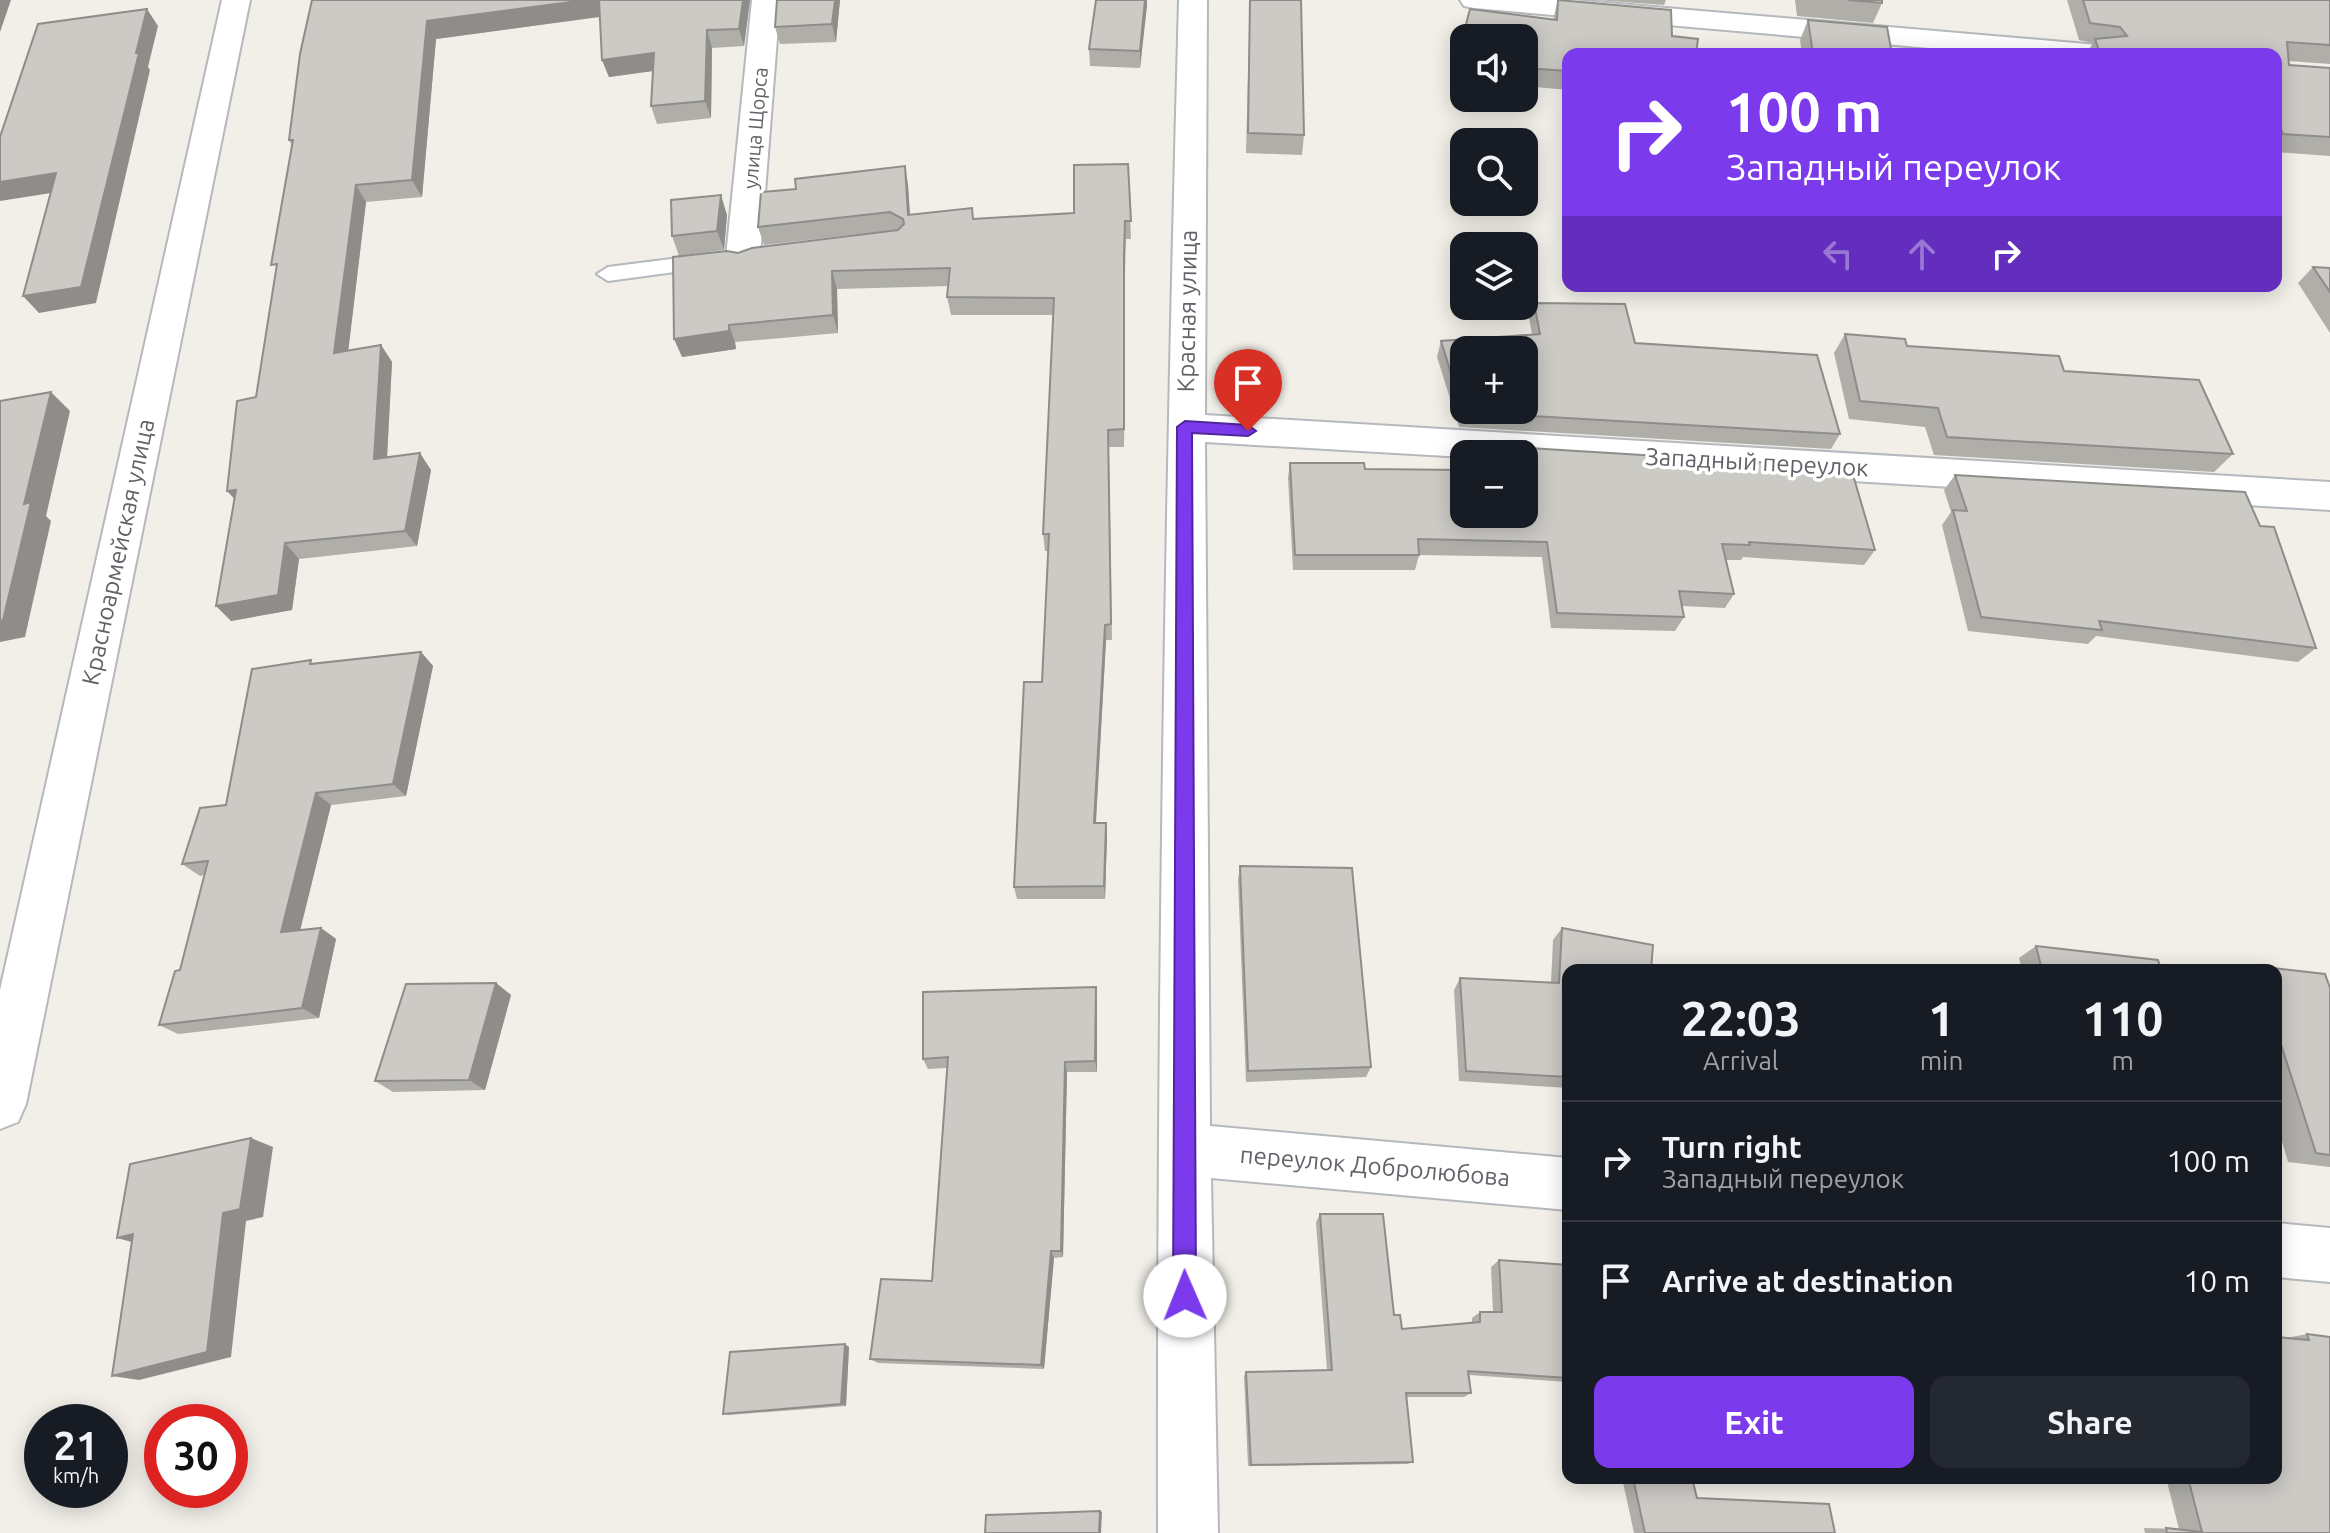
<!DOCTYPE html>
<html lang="en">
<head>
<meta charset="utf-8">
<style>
  body { margin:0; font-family:Ubuntu,sans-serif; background:#242831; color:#f1f3f6; height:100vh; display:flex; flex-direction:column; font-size:30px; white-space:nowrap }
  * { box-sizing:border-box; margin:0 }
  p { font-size:26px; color:#9ea1a6 }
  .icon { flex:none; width:44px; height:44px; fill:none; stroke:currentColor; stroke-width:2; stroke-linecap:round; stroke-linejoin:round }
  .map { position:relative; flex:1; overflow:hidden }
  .drawer { position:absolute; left:1562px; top:964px; width:720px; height:520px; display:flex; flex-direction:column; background:#171b24; border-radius:16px; box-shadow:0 4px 20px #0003 }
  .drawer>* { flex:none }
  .guide { position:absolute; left:1562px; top:48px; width:720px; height:244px; border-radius:16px; box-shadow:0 4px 20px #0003; background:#7c3aed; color:#fff; overflow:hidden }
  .buttons { position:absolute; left:1450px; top:24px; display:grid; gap:16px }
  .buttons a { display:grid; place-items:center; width:88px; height:88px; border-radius:16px; background:#171b24; box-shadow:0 4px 20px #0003; font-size:40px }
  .speed { position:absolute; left:24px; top:1404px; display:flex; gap:16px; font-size:40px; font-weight:700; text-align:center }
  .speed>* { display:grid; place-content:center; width:104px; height:104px; border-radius:50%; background:#171b24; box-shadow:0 4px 20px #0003; line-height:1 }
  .speed small { font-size:20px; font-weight:400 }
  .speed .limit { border:12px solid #d22; background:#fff; color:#111 }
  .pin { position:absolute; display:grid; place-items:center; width:68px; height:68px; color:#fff; margin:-82px -34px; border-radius:50% 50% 50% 0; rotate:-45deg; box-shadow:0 0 8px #0007 }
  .pin .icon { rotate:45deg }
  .me { position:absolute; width:88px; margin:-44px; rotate:359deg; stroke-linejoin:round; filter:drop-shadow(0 0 6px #0008) }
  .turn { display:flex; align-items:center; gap:28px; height:168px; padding:0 32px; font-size:36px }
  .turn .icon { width:104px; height:104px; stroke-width:2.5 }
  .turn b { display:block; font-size:56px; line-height:68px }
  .lanes { display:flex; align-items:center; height:76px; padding:0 32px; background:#0003; justify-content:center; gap:40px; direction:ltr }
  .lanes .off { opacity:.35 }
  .eta { display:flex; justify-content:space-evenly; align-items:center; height:136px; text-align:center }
  .eta b { font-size:48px; font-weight:600; line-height:56px }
  .action { display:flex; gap:16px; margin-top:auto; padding:16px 32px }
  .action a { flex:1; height:92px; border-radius:16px; background:#7c3aed; color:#fff; font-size:32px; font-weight:600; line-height:92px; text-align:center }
  .action a+a { background:#242831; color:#f1f3f6 }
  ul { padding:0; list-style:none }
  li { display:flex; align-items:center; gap:24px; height:120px; padding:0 32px; border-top:2px solid #363941 }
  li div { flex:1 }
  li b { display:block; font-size:30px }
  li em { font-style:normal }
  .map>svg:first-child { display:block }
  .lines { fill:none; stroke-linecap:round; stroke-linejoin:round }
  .lane-casing { stroke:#b5b8bc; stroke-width:4 }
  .street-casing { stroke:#b5b8bc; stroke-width:4 }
  .lane { fill:#fff; fill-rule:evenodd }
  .street { fill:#fff; fill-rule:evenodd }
  .wall { fill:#afaea9 }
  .shaded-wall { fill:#8f8d8a }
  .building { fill:#cccac5; stroke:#8f8d8a; stroke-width:2; fill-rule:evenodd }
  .route { fill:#7c3aed; stroke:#51269a; stroke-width:2 }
  .labels { text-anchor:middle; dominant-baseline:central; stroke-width:7; stroke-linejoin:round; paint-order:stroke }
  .far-street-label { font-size:20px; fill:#5f6368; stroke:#fff }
  .street-label { font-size:24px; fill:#5f6368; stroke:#fff }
</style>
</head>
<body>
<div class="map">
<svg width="2330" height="1533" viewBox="0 0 2330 1533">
  <rect width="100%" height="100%" fill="#f1efe8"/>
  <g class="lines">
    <defs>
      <path id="lane" d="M711,254l8,2 3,5 -3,5 -111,15 -11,-7 11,-7z"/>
      <path id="street" d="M222,0h28l-224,1104 -8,18 -18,7v-139z
        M752,0h28l-20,257 -5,8 -12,3 -12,-3 -5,-8z
        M1179,0h28l-2,415 1125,67v28l-806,-49v-7h-60v3l-259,-15 5,684 358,32v52l-357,-32 7,355h-60c-1,-511 7,-1022 21,-1533z
        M1460,0h112l526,45 10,3 5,6h-115l-524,-46 -10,-2z
        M2276,1223l54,5v54l-54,-5z"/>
    </defs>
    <use href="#lane" class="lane-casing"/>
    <use href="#street" class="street-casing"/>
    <use href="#lane" class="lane"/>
    <use href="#street" class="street"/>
  </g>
  <path class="wall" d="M312,0h438l-6,46 -32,2 -1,70 -54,6 -6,-18 2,-35 -44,6 -7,-17 -2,-43 -164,22 -14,158 -56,5 -18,149 33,-6 11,17 -5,96 44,12 -14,76 -118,13 -7,51 -61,11 25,-224 20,-125 16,-127 -3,-5z
    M840,0l-4,42 -56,2 -5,-17z
    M1096,0h51l-7,68 -50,-2 -1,-17z
    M1250,0l54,135 -2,20 -56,-2z
    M1558,0l113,10 1,26 26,3 -2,14 12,1h-140v36l-44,-4v-48h-60v42l-12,-1 18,-70 83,11z
    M1597,0h69l-2,5z
    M1795,0h87v3l-9,20 -76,-7z
    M2067,0h263v64l-41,-3v4l41,3v88l-54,-4v-98h-190l7,-11 -14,-3z
    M1808,20l84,34h-90l-2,-14z
    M1128,164l3,75h-5l-1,34 -1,174h-15l3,193h-6l-10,183h10l1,13 -2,63h-88l-3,-12 28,-205 7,-131h-4l-2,-17 10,-219h-102l-4,-18 2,-11 -112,3 1,44 -103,9 1,7 -54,8 56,-104 156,-23 -130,15 -6,-18 38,-38 109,-23 3,19 2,30 63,4 101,-6z
    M727,215l-3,35 -45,6 -7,-20z
    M2313,267l17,1v65l-32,-50z
    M1534,303l101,40 205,91 -9,15 -372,-22 -22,-70 4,-16 91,-7 -3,-16z
    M1845,334l62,12 157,25 169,83 -19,18 -280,-17 -9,-28 -76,-8 -15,-66z
    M1473,441l56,7 346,102 -11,15 -121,-8 -2,3h-15l8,34 -9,14 -43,-2 2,11 -9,14 -124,-3 -9,-71 -123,-2 -4,15h-122l-5,-92 2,-15 75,6 99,45 60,-60h-55z
    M1955,475l361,173 -18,14 -202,-26 -8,8 -120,-13 -26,-106 9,-13 -7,-22z
    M421,652l12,14 -27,130 -75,9 -31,125 21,-2 15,11 -17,79 -141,16 -19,-9 21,-55 24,-95 -4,1 -18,-12 44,-59 88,-142z
    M1240,866l131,201 -5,10 -120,5 -8,-202z
    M1562,928l6,42v118l-109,-7 -5,-91 6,-12 91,5 2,-43z
    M2036,946l125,24h-139l-3,-12z
    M2256,966l69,8 5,14v179l-42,-5 -12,-41v-151h-29z
    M496,983l15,12 -26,95 -92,2 -18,-11z
    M1097,999v73h-30l-4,185 -9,1 -10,111 -166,-6 -8,-4 62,-78 15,-213 -19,1 -5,-10z
    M1320,1214l74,101 8,14 70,-6v-5l8,-6h13l-2,-45 8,-7 69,5v117l-99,-7 2,18 -7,4h-57l6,65 -6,2 -159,2 -4,-90 2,-4 81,-2 -11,-148z
    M2307,1334l23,3v196h-185l-1,-5 35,1 -13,-51h110l10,-140z
    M849,1347l-3,59 -117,9 -6,-1z
    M1622,1478h70l5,20 138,35h-201z"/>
  <path class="shaded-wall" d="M0,0h11l-11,32z
    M586,0h14l5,16 -169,23 -14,158 -10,-17 15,-159z
    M743,0h7l-6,46 -5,-17z
    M835,0h5l-4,42 -4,-18z
    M1145,0h2v6l-7,62v-17z
    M147,9l11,17 -10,41 2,3 -54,233 -57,10 -16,-17 113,-243z
    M707,30l5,18 -1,70 -6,-17z
    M654,53l6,17 -51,7 -7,-17z
    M905,166l3,19 3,48 -3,-18z
    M56,173l14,17 -70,11v-19z
    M356,185l10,17 -20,168 -12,-17z
    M721,195l6,20 -3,35 -7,-19z
    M1125,221v52l-1,174v-192z
    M832,271l5,18 1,44 -5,-18z
    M729,325l6,17 1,7 -54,8 -8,-18z
    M381,345l11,17 -6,114 -12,-17z
    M51,392l19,19 -24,105 5,5 -26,116 -25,5v-21l24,-117z
    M420,453l11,17 -14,76 -12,-15z
    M236,490l6,17 -15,-16z
    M285,543l14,16 -7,51 -61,11 -15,-15z
    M1105,625l1,15 -11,196 -1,-13z
    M421,652l12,14 -27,130 -13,-12z
    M316,793l15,12 -34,138 -16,-11z
    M1106,823l1,13 -2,63 -1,-13z
    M321,928l15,11 -17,79 -17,-10z
    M496,983l15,12 -26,95 -16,-10z
    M1096,987l1,12v73l-2,-11z
    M1065,1062l2,10 -4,185 -2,-6z
    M251,1138l22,9 -10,70 -17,4 -15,136 -92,23 -27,-4 111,-163z
    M133,1234l10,11 -26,-7z
    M1051,1251l3,7 -10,111 -3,-4z
    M845,1344l4,3 -3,59 -5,-2z
    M1100,1511l2,1 -1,21h-2z"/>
  <path class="building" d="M312,0h274l-159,21 -15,159 -56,5 -22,168 47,-8 -7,114 46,-6 -15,78 -120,12 -7,52 -62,11 20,-116 -9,1 10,-90 19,-4 21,-133 -6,1 22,-125h-4l11,-86z
    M599,0h144l-4,29 -32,1 -2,71 -54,5 3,-53 -52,7z
    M777,0h58l-3,24 -57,3z
    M1096,0h49l-5,51 -51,-2z
    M1250,0h51l3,135 -56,-2z
    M1558,0l113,10 1,26 26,3 -2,14 12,1h-140v17l-44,-3v-30h-60v24h-8l14,-53 87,11z
    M1848,0h34v3z
    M2083,0h247v45l-43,-3 2,23 41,3v69l-47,-3 -4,-9h-3v-71h-176l-5,-15 32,-3 -7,-9 -30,-4z
    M147,9l-11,44h3l-58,234 -58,9 33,-123 -56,9v-45l38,-113z
    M1808,20l79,7 5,27h-79z
    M1128,164l3,57h-6l-1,34v174l-16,1 3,194 -6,1 -11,198h12l-2,63 -90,1 10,-205h18l7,-148h-6l11,-236 -107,-1 3,-29 -118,3 1,44 -104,10v6l-55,8 -1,-82 54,-6 11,2 14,-5 146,-18 6,-6 -1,-5 -13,-7 -132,15 3,-35 35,-3 -1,-10 110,-13 3,49 64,-7 1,11 101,-6v-48z
    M721,195l-4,36 -45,5 -1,-36z
    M2313,267l17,1v24z
    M1534,303l91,1 10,39 182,12 23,79 -377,-22 -22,-71 99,-7zM1464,350h60v60h-60z
    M1845,334l60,5 2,7 152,10 5,15 135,9 34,74 -286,-17 -9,-29 -78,-7z
    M51,392l-27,112 7,-2 -28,118 -3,1v-220z
    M1473,441h53l3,7 322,20 24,82 -126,-8 1,3 -28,-1 12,50 -55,-3 5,26 -127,-4 -10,-71 -129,-3 1,16h-124l-5,-92h74l1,6 99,1v44h60v-60h-47z
    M1955,475l290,17 15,34 14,1 42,121 -217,-27 3,9 -121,-13 -28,-107 14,1z
    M421,652l-28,132 -77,9 -35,139 40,-4 -19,80 -143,17 16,-54 5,-1 28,-109 -26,3 18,-56 26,-3 26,-136 59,-9 -1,4z
    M1240,866l112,2 19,199 -123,4z
    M1562,928l91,17 -2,25h-83v107l-102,-6 -6,-93 99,5z
    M2036,946l122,14 3,10h-119z
    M2256,966l69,8 5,14v167l-14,-2 -40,-124v-59h-19z
    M496,983l-27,97 -94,1 31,-97z
    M1096,987l-1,74 -30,1 -4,189h-10l-10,114 -171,-6 11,-80 51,2 16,-224 -25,2v-67z
    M251,1138l-11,71 -17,4 -16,139 -95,24 21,-142 -16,4 13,-74z
    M1320,1214h63l11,101h6l2,14 78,-7v-10h22l-3,-52 69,5v113l-100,-7 3,22h-65l7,69 -162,3 -5,-93 86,-2z
    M2307,1334l23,3v196h-163l-1,-5 36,4 -14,-54h88v-141l33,3z
    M845,1344l-4,60 -118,10 7,-62z
    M1633,1478h59l5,20 132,6 6,29h-190z
    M1100,1511l-1,22h-114l1,-18z"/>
  <path class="route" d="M1185,421l63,4 8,6 -8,5 -56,-3 4,863 -3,8 -8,4 -8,-4 -4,-8 4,-869z"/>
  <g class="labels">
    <g class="far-street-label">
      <text transform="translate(755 128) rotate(-85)">улица Щорса</text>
    </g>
    <g class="street-label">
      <text transform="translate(1187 311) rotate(-89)">Красная улица</text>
      <text transform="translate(1757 462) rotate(3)">Западный переулок</text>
      <text transform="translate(118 552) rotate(-78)">Красноармейская улица</text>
      <text transform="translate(1375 1166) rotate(5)">переулок Добролюбова</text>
    </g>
  </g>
</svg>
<div class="buttons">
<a><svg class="icon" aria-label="sound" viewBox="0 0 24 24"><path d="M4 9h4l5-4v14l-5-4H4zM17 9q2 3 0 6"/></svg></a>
<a><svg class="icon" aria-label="search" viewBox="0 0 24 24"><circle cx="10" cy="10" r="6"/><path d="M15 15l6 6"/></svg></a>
<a><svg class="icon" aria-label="layers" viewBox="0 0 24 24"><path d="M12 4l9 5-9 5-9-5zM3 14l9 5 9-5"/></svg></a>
<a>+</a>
<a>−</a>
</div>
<div class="speed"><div>21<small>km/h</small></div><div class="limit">30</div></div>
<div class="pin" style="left:1248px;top:431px;background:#d93025"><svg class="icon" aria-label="arrive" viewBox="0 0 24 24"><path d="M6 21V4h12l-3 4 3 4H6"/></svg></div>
<svg class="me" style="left:1185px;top:1296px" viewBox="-20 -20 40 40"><circle r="19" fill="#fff"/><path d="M0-13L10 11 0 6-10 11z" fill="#7c3aed"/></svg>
<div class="guide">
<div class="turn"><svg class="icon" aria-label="right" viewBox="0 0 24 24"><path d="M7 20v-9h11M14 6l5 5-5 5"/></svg><div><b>100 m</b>Западный переулок</div></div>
<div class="lanes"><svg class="icon off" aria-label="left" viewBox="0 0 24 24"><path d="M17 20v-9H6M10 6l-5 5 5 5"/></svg><svg class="icon off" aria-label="ahead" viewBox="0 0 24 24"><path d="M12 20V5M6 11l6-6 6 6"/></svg><svg class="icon" aria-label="right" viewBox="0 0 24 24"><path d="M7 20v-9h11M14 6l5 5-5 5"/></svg></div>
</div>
<section class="drawer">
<div class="eta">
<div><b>22:03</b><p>Arrival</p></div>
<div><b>1</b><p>min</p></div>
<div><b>110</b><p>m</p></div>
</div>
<ul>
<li><svg class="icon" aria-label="right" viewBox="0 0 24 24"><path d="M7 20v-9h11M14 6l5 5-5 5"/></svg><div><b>Turn right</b><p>Западный переулок</p></div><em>100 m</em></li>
<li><svg class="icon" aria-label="arrive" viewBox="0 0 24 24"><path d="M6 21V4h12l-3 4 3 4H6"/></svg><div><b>Arrive at destination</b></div><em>10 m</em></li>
</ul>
<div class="action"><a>Exit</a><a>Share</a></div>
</section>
</div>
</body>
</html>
